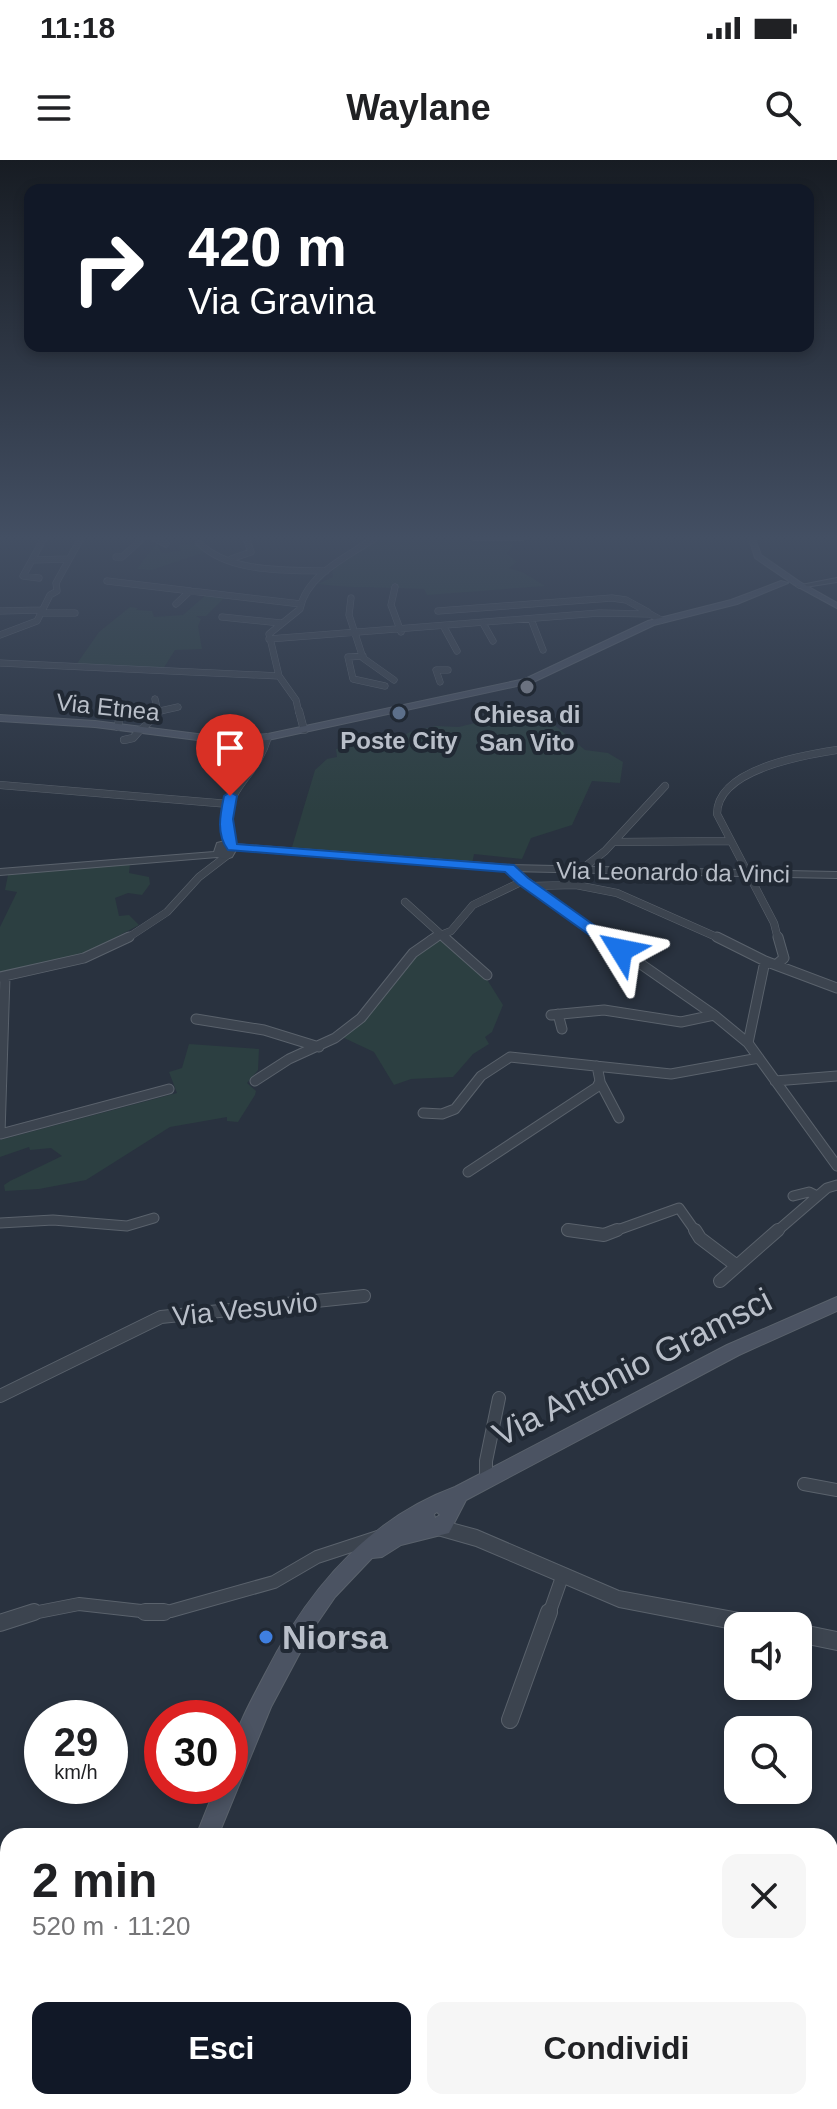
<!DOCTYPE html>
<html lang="it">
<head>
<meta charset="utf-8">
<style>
  body { margin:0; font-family:Helvetica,sans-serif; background:#f6f6f6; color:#202124; height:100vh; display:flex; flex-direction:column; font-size:30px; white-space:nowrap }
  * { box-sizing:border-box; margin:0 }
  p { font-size:26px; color:#757577 }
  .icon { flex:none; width:44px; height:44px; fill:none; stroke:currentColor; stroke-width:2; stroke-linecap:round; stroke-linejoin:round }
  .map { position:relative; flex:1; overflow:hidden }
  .details { position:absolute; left:0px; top:1668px; width:838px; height:282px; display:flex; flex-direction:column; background:#fff; border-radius:24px 24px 0 0; box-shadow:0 4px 12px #0003 }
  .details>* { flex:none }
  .guide { position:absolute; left:24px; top:24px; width:790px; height:168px; border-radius:16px; box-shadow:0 4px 12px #0003; background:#111827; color:#fff; overflow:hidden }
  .controls { position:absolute; left:724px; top:1452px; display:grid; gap:16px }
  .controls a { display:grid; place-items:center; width:88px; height:88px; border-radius:16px; background:#fff; box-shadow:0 4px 12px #0003; font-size:40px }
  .speed { position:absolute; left:24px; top:1540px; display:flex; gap:16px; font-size:40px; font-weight:700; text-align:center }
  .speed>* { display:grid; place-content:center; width:104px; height:104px; border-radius:50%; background:#fff; box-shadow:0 4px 12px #0003; line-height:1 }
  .speed small { font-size:20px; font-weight:400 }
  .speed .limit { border:12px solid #d22; background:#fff; color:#111 }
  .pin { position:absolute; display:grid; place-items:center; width:68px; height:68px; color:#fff; margin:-82px -34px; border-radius:50% 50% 50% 0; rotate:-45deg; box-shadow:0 0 8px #0007 }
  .pin .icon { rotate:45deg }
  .me { position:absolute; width:88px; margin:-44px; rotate:305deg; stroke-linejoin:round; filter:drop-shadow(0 0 6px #0008) }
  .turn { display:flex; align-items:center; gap:28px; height:168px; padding:0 32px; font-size:36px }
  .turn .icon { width:104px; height:104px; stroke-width:2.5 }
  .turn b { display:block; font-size:56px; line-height:68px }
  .round { display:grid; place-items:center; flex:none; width:84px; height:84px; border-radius:16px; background:#f6f6f6 }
  .headline { display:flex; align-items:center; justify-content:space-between; height:136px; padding:0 32px }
  h1 { font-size:48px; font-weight:800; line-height:60px }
  .cta { display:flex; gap:16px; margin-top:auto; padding:16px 32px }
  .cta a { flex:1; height:92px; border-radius:16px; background:#111827; color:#fff; font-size:32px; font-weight:800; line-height:92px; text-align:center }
  .cta a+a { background:#f6f6f6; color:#202124 }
  .status { display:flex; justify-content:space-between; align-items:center; height:56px; padding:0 40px; background:#fff; direction:ltr }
  .status svg { height:22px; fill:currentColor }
  header { display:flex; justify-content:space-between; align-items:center; height:104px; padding:0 32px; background:#fff; font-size:36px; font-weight:800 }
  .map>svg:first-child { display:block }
  .green { fill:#2c3f41 }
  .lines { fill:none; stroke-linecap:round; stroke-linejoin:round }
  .minor-far4-casing { stroke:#5a626c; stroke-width:7 }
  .minor-far3-casing { stroke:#5a626c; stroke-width:8 }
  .minor-far2-casing { stroke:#5a626c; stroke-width:11 }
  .minor-far1-casing { stroke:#5a626c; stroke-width:14 }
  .minor-casing { stroke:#5a626c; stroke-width:18 }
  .tertiary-casing { stroke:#5a626c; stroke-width:2 }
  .secondary-casing { stroke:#5a626c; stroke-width:2 }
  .minor-far4 { stroke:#3c444f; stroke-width:6 }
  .minor-far3 { stroke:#3c444f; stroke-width:7 }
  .minor-far2 { stroke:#3c444f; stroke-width:9 }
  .minor-far1 { stroke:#3c444f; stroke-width:12 }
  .minor { stroke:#3c444f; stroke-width:16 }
  .tertiary { fill:#3c444f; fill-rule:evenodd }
  .secondary { fill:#4b5362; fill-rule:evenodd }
  .route { fill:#1a73e8; stroke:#114b97; stroke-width:2 }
  .worship-dot { fill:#6b7280; stroke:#212934; stroke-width:3 }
  .service-dot { fill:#5c6f8a; stroke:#212934; stroke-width:3 }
  .shop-dot { fill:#3f7fe0; stroke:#212934; stroke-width:3 }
  .labels { text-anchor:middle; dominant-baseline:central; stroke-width:8; stroke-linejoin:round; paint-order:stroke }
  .far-street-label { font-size:24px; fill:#b9bfc9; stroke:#212934 }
  .far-poi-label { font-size:24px; font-weight:bold; fill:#b9bfc9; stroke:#212934 }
  .street-label { font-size:28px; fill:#b9bfc9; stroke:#212934 }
  .near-street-label { font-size:34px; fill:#b9bfc9; stroke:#212934 }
  .near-poi-label { font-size:34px; font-weight:bold; fill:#b9bfc9; stroke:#212934; text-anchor:start }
</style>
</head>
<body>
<div class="status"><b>11:18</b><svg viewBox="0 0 49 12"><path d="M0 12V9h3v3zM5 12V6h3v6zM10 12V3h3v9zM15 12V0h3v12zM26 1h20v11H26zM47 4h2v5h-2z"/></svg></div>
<header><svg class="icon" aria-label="menu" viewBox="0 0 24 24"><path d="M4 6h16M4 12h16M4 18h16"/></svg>Waylane<svg class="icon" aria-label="search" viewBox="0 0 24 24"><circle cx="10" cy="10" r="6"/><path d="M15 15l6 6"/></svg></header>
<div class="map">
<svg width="837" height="1949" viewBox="0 0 837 1949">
  <rect width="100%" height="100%" fill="#29323f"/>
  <path class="green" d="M378,378l134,3 2,3 -7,10 10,8 -8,6 15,5 21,13 -118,9 -3,-6c-36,-2 -70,0 -106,-5l15,-7 -1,-9c14,-11 31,-18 46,-30z
    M194,383l11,9 -53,18 -15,-1 19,-25 6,9 19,-2 -2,-6z
    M207,434l19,2 -20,20h-10l5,3 -3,7 4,23 -27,1 -12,19 -87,-4 23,-33 31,-25 8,1 -2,2 16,1 2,6 29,-2z
    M514,553l34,7 37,30 23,3 15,9 -3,21 -28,-2 -20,44 -41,13 -9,21 -48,-5 -2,10 -171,-12 -9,-5 23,-77 12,-11 10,-2 -1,-8 55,-7 19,-10 26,-6 23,1z
    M130,704l-1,9 20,4 1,7 -8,11 -14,-2 -13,5 4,18 10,-1 10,10 -57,30 -82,17v-45l17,-35 -12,-2 3,-15z
    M442,780l46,41 15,24 -11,27 -7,5 4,7 -16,10 -20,23 -42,2 -17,6 -20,-33 -32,-15c23,-26 67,-90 100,-97z
    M189,884l70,5 -1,21 -11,13 9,8 -1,4 -17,27 -11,-1v-4l-57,10 -84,53 -47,9 -34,2 -1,-6 6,-4 52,-25 -11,-8 -21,2 -1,-3 -29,10v-17l177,-47 -8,-21 13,-4z"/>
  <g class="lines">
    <defs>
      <path id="minor-far4" d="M44,378l-12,22 37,-1
        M154,378l12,6
        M199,383c30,30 87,27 127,28
        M116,397h6l21,-19
        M231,399l20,-7 -5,-14
        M32,400l-9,16 16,2
        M107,421l194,23
        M395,427l-4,18 10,27
        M351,438l-2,17 14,43 31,22
        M176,444l14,-13
        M0,451l43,-1
        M438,451l174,-13 14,2 22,12
        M42,453h33
        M222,457l59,6
        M531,459l12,31
        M484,465l9,16
        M445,469l12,22
        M0,475l37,-14 13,-26 7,-4 -1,-8 25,-45
        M269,479l330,-26 51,1 11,6
        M363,496l-15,1 5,22 32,7
        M0,503l279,13
        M440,522l-4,-12h12
        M155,539l3,14
        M160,551l18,-4
        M299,553l-3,-13 -17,-24 -10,-42 31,-25c6,-34 48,-53 75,-71"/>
      <path id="minor-far3" d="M299,551l5,19
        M118,567l2,-16
        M141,570l19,-19
        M124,580l9,-2 7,-8
        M0,625l229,19
        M616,682l115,-1
        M231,686c-15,-60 23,-61 37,-109
        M509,708l96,71
        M563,724l42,-33 60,-65
        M529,726l47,-1 41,8 104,46
        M405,742l41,37
        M126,779l41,-27 32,-35 30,-23
        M431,779l20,-8 22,-26 50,-24
        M778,779l-4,-16 -57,-109c0,-45 87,-59 120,-64"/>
      <path id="minor-far2" d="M444,777l43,38
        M602,777l112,78 34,28 89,123
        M717,777l48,24 72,27
        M776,805l8,-7 -6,-21
        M0,817l84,-19 45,-21
        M558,854l4,15
        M551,855l53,-5 77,12 33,-7
        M196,859l68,11 55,17
        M748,883l17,-82
        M255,921l34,-22 46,-21 26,-20 52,-65 23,-16
        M775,921l62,-5
        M600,922l19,36
        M423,953l19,1 13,-5 26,-33 29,-19 161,17 88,-16
        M0,974l5,-158
        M1,974l168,-45
        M468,1012l129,-85 3,-6 -3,-15
        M793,1036l16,-4 8,4
        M0,1063l53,-3 74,6 27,-8
        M567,1070l16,2
        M612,1072l67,-24 17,24
        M776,1072l51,-44 10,-3"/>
      <path id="minor-far1" d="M568,1070l36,5 13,-5
        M695,1070l5,8 37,28 41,-36
        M720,1121l17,-15
        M0,1236l161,-79 203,-21
        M486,1318v-17l13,-63
        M804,1324l33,6
        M28,1454l51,-10 71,8 21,-1 103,-29 43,-25 61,-20
        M549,1454l13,-37"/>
      <path id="minor" d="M145,1452h19
        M0,1463l34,-11
        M510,1560l39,-108"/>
      <path id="tertiary" d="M837,418v4l-38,6 -3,-2z
        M225,681l9,3 275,21 328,7v6l-328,-7 -273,-21 -4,7 -7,2 -8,-2 -217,18v-6l214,-17 3,-9z
        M440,1360l37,10 142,61 142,26 6,3 3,6h-32v4l-119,-23 -143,-61 -42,-12 -2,-6 2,-6z
        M798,1464l39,8v18l-39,-8v-16h-4z"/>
      <path id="secondary" d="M471,378h55l-3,2h-49z
        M749,378h6l6,17 39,27 37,21v5l-44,-24 -38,-26z
        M781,421l7,2 -51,21 -83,21 -123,58 -263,57 -47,3 -126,-16 -95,-6v-6l95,6 126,16 47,-3 257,-55 123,-58 83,-21z
        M837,1137v14l-98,44 -273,145 -17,33 -48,12 -19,12 -10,1 -37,39 -24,35 -40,75 -53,129h-22l20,-50h14c0,-11 -2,-26 1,-37 7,-25 21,-50 33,-73 42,-83 101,-156 191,-189l272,-142zM437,1352l3,3 -5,3 -1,-4z
        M70,1942h29l-3,7h-29z"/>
    </defs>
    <use href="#minor-far4" class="minor-far4-casing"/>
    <use href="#minor-far3" class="minor-far3-casing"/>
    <use href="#minor-far2" class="minor-far2-casing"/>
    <use href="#minor-far1" class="minor-far1-casing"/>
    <use href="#minor" class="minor-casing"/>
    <use href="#tertiary" class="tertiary-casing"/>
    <use href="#secondary" class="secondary-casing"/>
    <use href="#minor-far4" class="minor-far4"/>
    <use href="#minor-far3" class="minor-far3"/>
    <use href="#minor-far2" class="minor-far2"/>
    <use href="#minor-far1" class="minor-far1"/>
    <use href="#minor" class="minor"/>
    <use href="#tertiary" class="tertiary"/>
    <use href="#secondary" class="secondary"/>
  </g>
  <linearGradient id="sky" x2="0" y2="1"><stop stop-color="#171c23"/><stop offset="0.58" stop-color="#434f63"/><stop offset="1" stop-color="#434f63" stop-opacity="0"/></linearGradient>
  <rect width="837" height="651" fill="url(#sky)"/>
  <path class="route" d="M230,632l7,4 -4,23 4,25 277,21 14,13 101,72 -2,4h-11l-98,-70 -13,-12 -277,-22c-12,-16 -8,-35 -4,-54z"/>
  <circle class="worship-dot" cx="527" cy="527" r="8"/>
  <circle class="service-dot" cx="399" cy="553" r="8"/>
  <circle class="shop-dot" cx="266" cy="1477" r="8"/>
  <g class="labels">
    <g class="far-street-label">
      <text transform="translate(108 547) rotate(6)">Via Etnea</text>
      <text transform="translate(673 712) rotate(1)">Via Leonardo da Vinci</text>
    </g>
    <g class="far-poi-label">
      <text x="527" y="554">Chiesa di<tspan x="527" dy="28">San Vito</tspan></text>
      <text x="399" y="580">Poste City</text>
    </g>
    <g class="street-label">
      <text transform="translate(245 1149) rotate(-6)">Via Vesuvio</text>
    </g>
    <g class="near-street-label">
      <text transform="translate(632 1207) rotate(-27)">Via Antonio Gramsci</text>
    </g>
    <g class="near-poi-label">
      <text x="282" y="1477">Niorsa</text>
    </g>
  </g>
</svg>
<div class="controls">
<a><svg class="icon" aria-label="sound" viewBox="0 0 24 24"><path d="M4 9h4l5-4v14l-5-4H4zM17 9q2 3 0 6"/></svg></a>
<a><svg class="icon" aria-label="search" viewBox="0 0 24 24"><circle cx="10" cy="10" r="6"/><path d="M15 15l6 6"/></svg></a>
</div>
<div class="speed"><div>29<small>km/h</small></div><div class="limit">30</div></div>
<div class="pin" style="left:230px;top:636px;background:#d93025"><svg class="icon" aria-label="arrive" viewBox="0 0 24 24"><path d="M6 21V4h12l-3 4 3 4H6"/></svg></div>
<svg class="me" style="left:621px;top:790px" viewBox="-20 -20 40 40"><path d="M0-17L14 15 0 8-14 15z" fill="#1a73e8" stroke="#fff" stroke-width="4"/></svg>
<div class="guide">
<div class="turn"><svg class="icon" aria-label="right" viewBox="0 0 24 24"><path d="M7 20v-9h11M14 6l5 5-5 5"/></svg><div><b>420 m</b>Via Gravina</div></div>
</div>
<section class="details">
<div class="headline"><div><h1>2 min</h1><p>520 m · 11:20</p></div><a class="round"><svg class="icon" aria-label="close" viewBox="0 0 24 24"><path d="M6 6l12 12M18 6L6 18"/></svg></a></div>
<div class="cta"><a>Esci</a><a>Condividi</a></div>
</section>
</div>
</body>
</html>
